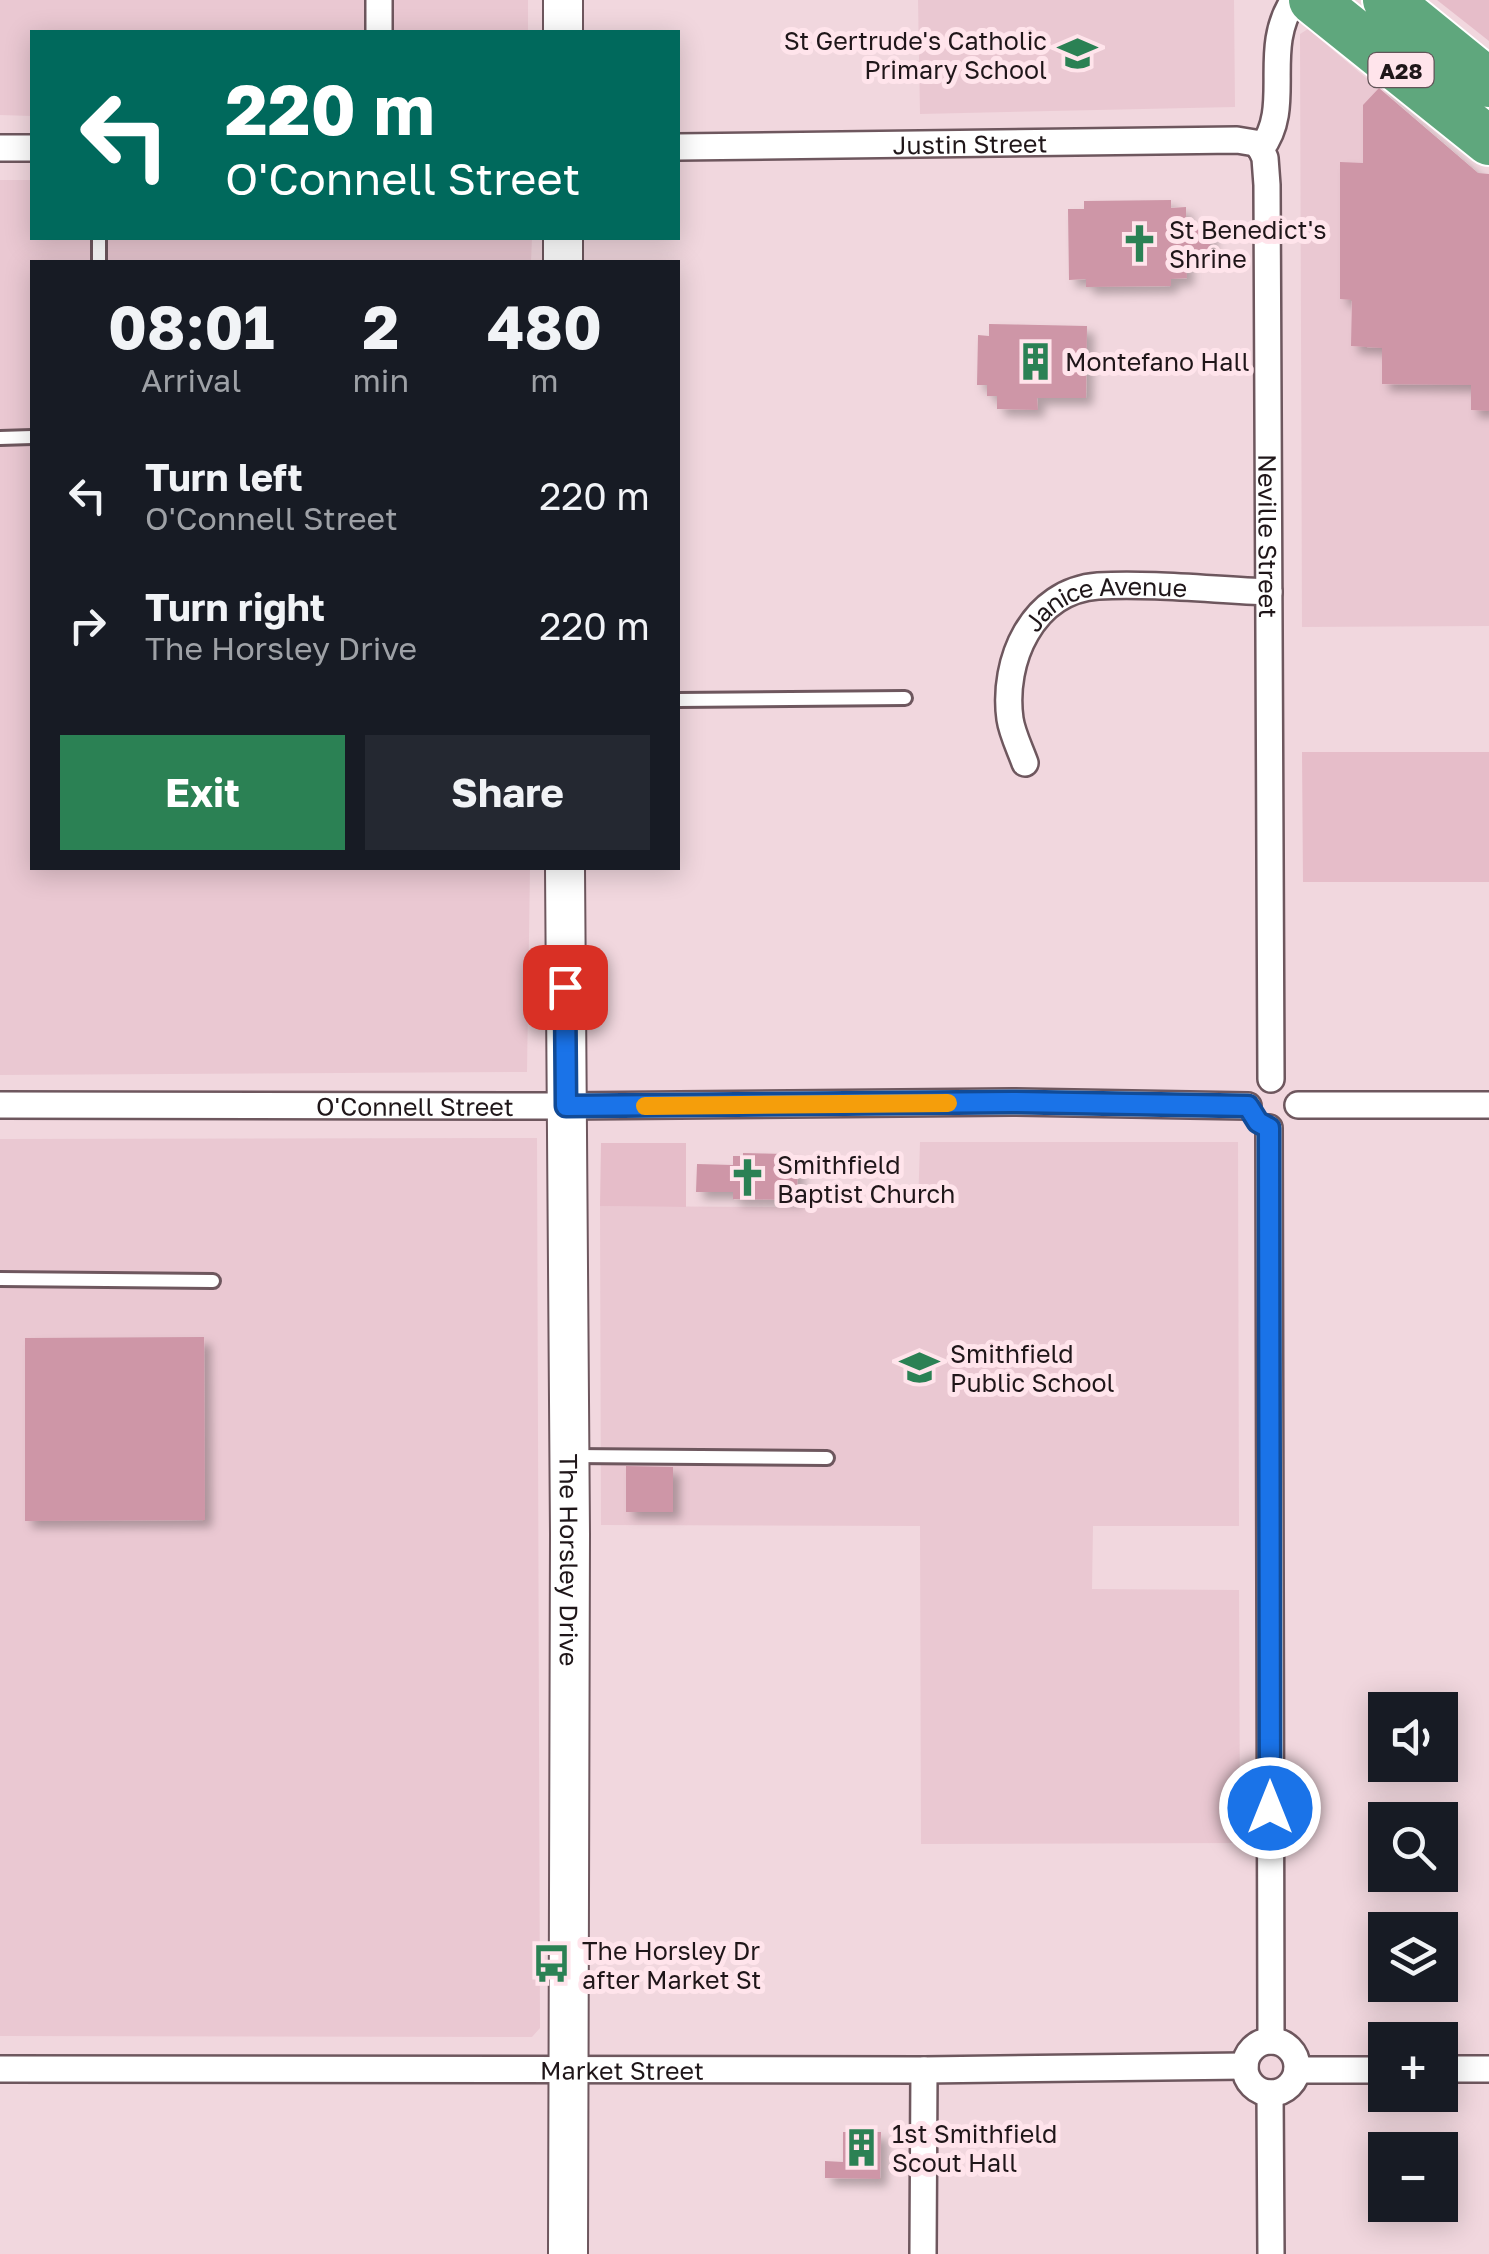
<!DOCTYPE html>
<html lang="en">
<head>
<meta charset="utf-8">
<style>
  body { margin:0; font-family:"Golos Text",sans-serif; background:#242831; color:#f1f3f6; height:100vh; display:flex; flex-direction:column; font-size:38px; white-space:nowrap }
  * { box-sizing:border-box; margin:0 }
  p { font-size:32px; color:#9ea1a6 }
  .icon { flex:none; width:55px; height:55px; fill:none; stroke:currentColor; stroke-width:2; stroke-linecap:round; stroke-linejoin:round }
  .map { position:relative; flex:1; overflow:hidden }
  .panel { position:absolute; left:30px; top:260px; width:650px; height:610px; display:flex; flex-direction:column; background:#171b24; border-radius:0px; box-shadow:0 5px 25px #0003 }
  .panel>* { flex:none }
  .banner { position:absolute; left:30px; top:30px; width:650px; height:210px; border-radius:0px; box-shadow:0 5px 25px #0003; background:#00695c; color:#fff; overflow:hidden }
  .controls { position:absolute; left:1368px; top:1692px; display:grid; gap:20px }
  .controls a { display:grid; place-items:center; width:90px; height:90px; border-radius:0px; background:#171b24; box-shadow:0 5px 25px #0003; font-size:50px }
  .pin { position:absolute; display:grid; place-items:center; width:85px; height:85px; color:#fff; margin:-42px; border-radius:20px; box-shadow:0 5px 15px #0006 }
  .me { position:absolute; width:110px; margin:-55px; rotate:0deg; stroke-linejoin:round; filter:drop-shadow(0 0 8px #0008) }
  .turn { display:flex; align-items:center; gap:35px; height:210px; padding:0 30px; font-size:45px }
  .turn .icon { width:130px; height:130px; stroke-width:2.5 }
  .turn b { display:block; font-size:70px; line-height:85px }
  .eta { display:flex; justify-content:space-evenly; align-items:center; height:170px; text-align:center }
  .eta b { font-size:60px; font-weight:700; line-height:70px }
  .action { display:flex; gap:20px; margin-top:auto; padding:20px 30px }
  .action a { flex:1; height:115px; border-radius:0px; background:#2b8154; color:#fff; font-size:40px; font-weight:700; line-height:115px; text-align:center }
  .action a+a { background:#242831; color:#f1f3f6 }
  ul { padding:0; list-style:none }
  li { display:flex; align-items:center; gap:30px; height:130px; padding:0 30px }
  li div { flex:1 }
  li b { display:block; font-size:38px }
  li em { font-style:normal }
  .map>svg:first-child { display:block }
  .built { fill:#eac8d2 }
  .green { fill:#e6bdc9 }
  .building { fill:#ce96a7; filter:url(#shadow) }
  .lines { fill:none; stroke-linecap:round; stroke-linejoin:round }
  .lane-casing { stroke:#6e575e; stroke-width:18 }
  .street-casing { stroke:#6e575e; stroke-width:30 }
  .secondary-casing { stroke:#6e575e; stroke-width:42 }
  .highway-casing { stroke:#fff; stroke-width:52 }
  .lane { stroke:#fff; stroke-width:12 }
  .street { stroke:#fff; stroke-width:25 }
  .secondary { stroke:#fff; stroke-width:38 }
  .highway { stroke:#5fa77d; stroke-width:48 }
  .route-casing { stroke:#114b97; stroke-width:25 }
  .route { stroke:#1a73e8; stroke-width:18 }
  .slow { stroke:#f59e0b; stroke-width:18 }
  .labels { text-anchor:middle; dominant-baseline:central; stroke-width:10; stroke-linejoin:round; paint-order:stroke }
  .shield { fill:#ffe4eb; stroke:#625458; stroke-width:2.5 }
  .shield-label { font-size:22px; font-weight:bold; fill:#1f1619 }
  .poi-label { font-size:25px; fill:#1f1619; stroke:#ffe4eb; text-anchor:start }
  .street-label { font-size:25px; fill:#1f1619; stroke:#ffe4eb }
</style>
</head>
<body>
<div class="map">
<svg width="1489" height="2254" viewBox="0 0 1489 2254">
  <defs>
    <filter id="shadow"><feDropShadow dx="7" dy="7" stdDeviation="5" flood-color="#0004"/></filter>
  </defs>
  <rect width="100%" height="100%" fill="#f1d7de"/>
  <path class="built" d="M0,0h528v32h-496v84l-32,-1z
    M918,0h316l1,107 -315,7z
    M1308,29l181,153v444l-187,1 -2,-593z
    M0,180h32v58h500l-1,24h-499v606h498l-3,204 -527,3z
    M537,1138l3,890 -8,9 -532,-1v-897z
    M920,1142h318l1,384h-146l-1,63 147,1 1,253 -319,1 -1,-318 -319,-1 -1,-319 318,2z"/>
  <path class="green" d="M1437,0h52v41z
    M1302,752h187v130h-186z
    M601,1143h85v64l-86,-1z"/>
  <path class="building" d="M1379,88l99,85 11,1v237l-18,-1v-25l-89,-1v-36l-31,-2 1,-46 -12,-1v-137l23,1v-58z
    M1171,200v8l15,-1v23l24,-1v26l-24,1 1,22 -16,1v7l-85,1v-8l-17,1 -1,-71h16v-8z
    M989,324l98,2 -1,72h-49l1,12 -41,-1v-13h-10v-11h-10l1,-50 11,1z
    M743,1153l43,1v3h12l-1,43 -64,-1v-7h-37l1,-28 36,1v-9h10z
    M204,1337l1,183 -180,1v-183z
    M626,1466l47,1v45h-47z
    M843,2132h38l-1,47 -55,-1v-17l18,1z"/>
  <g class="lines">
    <defs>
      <path id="lane" d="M99,238v24
        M0,438l32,-1
        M678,700l227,-2
        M0,1279l213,2
        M572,1456l255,2"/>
      <g id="street">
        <path d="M379,32v-32"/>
        <path id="s1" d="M678,147l559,-7 18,3 6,6"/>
        <path d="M0,148h32"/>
        <path id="s2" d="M1261,149l4,9 2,27 4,894"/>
        <path d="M1261,149c33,-43 -1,-99 33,-149"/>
        <path id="s3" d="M1025,763c-5,-14 -13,-30 -15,-44 -8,-58 22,-128 88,-133 54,-3 117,4 171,6"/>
        <path id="s4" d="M0,1105l566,1 446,-4 236,4"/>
        <path d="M1298,1105h191"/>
        <path d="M1269,1128l2,913"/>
        <circle cx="1271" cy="2067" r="26"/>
        <path id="s5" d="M0,2069l924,1 321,-4"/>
        <path d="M1440,2069h49"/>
        <path d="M1297,2070h88"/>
        <path d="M1270,2093l1,161"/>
        <path d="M923,2254l1,-184"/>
      </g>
      <g id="secondary">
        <path d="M563,32v-32"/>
        <path d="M563,238v24"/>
        <path id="s6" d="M565,868l5,666 -2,720"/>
      </g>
      <path id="highway" d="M1313,0l176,141
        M1387,0l102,83"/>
    </defs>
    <use href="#lane" class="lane-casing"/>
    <use href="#street" class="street-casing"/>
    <use href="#secondary" class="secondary-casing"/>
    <use href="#highway" class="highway-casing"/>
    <use href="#lane" class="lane"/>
    <use href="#street" class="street"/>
    <use href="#secondary" class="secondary"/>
    <use href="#highway" class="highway"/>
  </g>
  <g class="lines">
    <defs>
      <path id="route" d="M565,987l1,119 446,-4 236,4 10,16 11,6 1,680"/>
    </defs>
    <use href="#route" class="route-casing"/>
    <use href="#route" class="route"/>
    <path class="slow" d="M645,1106l303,-3"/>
  </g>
  <defs>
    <symbol id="school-bare" viewBox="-9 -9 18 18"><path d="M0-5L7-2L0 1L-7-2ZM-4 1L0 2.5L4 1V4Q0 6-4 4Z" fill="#2b8154" stroke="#ffe4eb" stroke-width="2.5" paint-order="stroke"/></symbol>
    <symbol id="church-bare" viewBox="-9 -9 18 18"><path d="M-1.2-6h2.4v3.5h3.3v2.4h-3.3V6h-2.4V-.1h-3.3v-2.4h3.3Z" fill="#2b8154" stroke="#ffe4eb" stroke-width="2.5" paint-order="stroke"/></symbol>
    <symbol id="building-bare" viewBox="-9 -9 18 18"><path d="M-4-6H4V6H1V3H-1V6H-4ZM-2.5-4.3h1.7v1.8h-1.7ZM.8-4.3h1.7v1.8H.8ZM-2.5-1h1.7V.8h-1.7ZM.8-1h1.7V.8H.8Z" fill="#2b8154" stroke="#ffe4eb" stroke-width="2.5" paint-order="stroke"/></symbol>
    <symbol id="bus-bare" viewBox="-9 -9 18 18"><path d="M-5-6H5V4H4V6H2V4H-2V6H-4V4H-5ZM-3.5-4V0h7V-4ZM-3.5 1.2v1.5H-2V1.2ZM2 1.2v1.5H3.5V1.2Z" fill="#2b8154" stroke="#ffe4eb" stroke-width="2.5" paint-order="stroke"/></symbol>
  </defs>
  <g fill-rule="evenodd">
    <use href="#school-bare" x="1050" y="26" width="55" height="55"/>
    <use href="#church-bare" x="1112" y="216" width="55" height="55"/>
    <use href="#building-bare" x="1008" y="334" width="55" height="55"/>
    <use href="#church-bare" x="720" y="1150" width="55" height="55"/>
    <use href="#school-bare" x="892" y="1340" width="55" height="55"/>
    <use href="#bus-bare" x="524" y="1936" width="55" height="55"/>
    <use href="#building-bare" x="834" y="2120" width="55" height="55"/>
  </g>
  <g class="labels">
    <rect class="shield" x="1368.5" y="53" width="65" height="34" rx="8"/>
    <g class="shield-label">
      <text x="1401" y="70">A28</text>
    </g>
    <g class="poi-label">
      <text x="1047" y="40" text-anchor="end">St Gertrude's Catholic<tspan x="1047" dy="29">Primary School</tspan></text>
      <text x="1169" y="229">St Benedict's<tspan x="1169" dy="29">Shrine</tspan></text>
      <text x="1065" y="361">Montefano Hall</text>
      <text x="777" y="1164">Smithfield<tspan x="777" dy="29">Baptist Church</tspan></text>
      <text x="950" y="1353">Smithfield<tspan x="950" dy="29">Public School</tspan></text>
      <text x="582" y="1950">The Horsley Dr<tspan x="582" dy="29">after Market St</tspan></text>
      <text x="892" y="2133">1st Smithfield<tspan x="892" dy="29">Scout Hall</tspan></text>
    </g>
    <g class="street-label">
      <text stroke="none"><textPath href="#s1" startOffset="292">Justin Street</textPath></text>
      <text stroke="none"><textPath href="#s2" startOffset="388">Neville Street</textPath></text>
      <text stroke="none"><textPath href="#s3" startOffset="228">Janice Avenue</textPath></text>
      <text stroke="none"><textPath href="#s4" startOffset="415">O'Connell Street</textPath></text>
      <text stroke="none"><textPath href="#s6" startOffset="692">The Horsley Drive</textPath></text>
      <text stroke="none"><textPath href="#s5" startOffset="622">Market Street</textPath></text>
    </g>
  </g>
</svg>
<div class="controls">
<a><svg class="icon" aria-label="sound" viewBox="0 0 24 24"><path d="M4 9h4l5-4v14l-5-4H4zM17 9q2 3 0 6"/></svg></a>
<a><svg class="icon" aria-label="search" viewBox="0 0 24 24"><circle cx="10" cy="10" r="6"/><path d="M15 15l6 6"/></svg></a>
<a><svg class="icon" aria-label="layers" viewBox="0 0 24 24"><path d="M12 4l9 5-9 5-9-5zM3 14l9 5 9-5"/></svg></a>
<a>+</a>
<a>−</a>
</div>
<div class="pin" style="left:565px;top:987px;background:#d93025"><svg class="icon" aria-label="arrive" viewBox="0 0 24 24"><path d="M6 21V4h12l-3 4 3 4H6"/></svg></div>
<svg class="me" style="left:1270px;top:1808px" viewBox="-20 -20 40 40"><circle r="17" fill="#1a73e8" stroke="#fff" stroke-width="3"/><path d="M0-11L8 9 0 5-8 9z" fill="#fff"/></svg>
<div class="banner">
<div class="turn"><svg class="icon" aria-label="left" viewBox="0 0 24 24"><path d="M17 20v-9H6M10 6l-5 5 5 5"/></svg><div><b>220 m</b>O'Connell Street</div></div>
</div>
<section class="panel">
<div class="eta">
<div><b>08:01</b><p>Arrival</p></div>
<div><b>2</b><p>min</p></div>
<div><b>480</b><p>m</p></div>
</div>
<ul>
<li><svg class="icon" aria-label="left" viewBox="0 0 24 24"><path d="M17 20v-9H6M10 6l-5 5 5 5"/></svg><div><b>Turn left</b><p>O'Connell Street</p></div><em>220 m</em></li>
<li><svg class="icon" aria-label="right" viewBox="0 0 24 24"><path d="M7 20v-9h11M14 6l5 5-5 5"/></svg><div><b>Turn right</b><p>The Horsley Drive</p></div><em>220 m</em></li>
</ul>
<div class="action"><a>Exit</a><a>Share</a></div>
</section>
</div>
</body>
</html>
